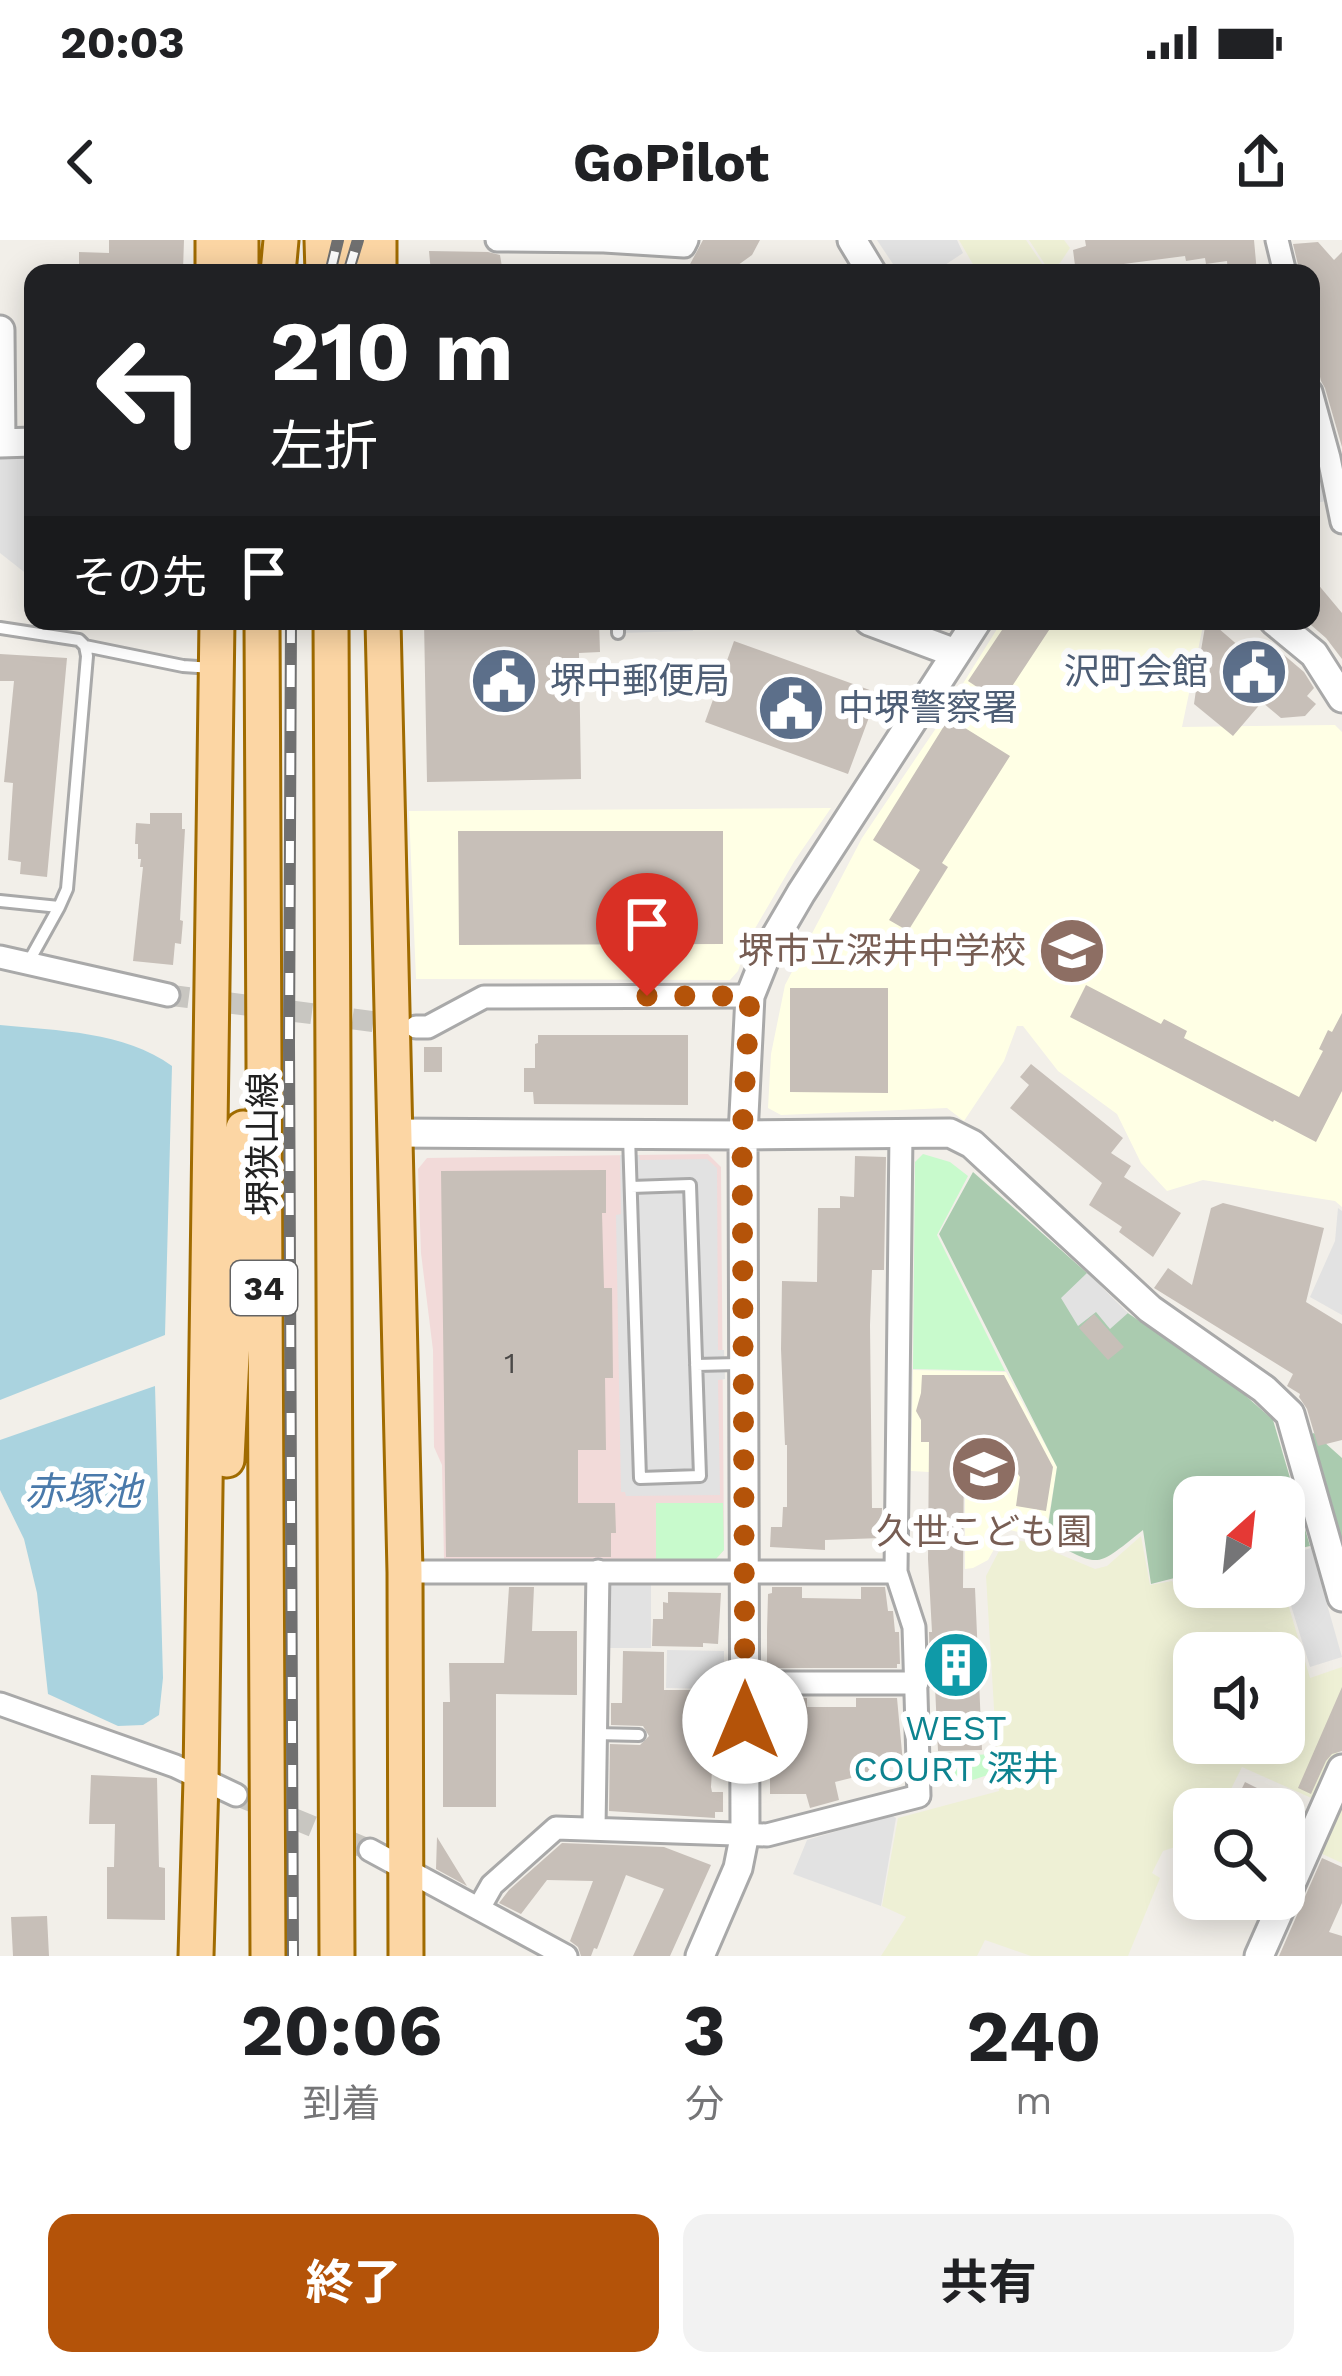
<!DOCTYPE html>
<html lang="ja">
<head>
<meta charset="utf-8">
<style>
  body { margin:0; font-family:"Work Sans","Noto Sans JP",sans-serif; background:#f2f2f2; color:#202124; height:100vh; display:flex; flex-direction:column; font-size:45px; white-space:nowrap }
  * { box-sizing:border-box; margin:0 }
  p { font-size:39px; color:#757577 }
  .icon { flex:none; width:66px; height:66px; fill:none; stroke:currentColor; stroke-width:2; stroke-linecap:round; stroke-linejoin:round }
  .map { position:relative; height:1716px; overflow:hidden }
  .panel { display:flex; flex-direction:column; background:#fff; flex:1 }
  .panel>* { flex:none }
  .hud { position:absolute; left:24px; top:24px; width:1296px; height:366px; border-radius:24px; box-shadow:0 6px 30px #0003; background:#202124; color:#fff; overflow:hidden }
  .needle { width:78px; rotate:27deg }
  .fabs { position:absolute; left:1173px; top:1236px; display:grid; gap:24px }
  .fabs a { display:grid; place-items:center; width:132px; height:132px; border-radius:24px; background:#fff; box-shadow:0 6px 30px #0003; font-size:60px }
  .pin { position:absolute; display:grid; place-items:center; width:102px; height:102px; color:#fff; margin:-123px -51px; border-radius:50% 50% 50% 0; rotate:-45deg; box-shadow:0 0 12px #0007 }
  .pin .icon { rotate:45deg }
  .me { position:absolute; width:132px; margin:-66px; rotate:0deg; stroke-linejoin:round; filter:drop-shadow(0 0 9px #0008) }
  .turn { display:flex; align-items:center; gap:42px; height:252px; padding:0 48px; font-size:54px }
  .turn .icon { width:156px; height:156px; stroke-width:2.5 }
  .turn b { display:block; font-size:84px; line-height:102px }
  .then { display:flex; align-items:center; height:114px; padding:0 48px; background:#0003; gap:24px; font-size:45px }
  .eta { display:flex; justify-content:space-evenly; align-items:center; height:204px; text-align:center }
  .eta b { font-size:72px; font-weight:700; line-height:84px }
  .cta { display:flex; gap:24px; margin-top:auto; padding:24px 48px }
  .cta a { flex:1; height:138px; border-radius:24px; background:#b45309; color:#fff; font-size:48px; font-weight:700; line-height:138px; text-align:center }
  .cta a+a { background:#f2f2f2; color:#202124 }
  .status { display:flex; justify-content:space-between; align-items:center; height:84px; padding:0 60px; background:#fff; direction:ltr }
  .status svg { height:33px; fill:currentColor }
  header { display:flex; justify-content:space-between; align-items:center; height:156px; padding:0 48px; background:#fff; font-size:54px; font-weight:700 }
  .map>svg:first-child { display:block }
  .commercial { fill:#f2dad9 }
  .education { fill:#ffffe5 }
  .farmland { fill:#eef0d5; fill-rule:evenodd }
  .cemetery { fill:#aacbaf }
  .park { fill:#c8facc }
  .parking { fill:#e2e2e2 }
  .water { fill:#aad3df }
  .building { fill:#c7bfb8 }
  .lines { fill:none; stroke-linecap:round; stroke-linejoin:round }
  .minor-tunnel { stroke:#c8c6c1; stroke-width:21; stroke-dasharray:21 10; stroke-linecap:butt }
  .service-casing { stroke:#a9a9a9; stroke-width:16 }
  .minor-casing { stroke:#a9a9a9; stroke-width:27 }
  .tertiary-casing { stroke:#a9a9a9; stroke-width:33 }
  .primary-casing { stroke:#a06b00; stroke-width:39 }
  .service { stroke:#fff; stroke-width:10 }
  .minor { stroke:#fff; stroke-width:21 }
  .tertiary { stroke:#fff; stroke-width:27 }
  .primary { stroke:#fcd6a4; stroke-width:33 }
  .rail-casing { stroke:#707070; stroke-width:12 }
  .rail { stroke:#fff; stroke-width:8; stroke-dasharray:22; stroke-linecap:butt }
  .route { stroke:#b45309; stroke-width:21; stroke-dasharray:0 37.8 }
  .labels { text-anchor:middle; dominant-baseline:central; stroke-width:12; stroke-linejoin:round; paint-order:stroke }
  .number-label { font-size:30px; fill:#4b4948 }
  .shield { fill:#fff; stroke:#646464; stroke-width:3 }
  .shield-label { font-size:33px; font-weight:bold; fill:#222 }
  .service-label { font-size:36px; fill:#4e5e75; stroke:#fff; text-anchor:start }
  .education-label { font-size:36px; fill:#785e54; stroke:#fff; text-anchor:end }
  .street-label { font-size:36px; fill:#222; stroke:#fff }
  .culture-label { font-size:36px; fill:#0d838f; stroke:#fff }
  .water-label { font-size:39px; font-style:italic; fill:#4a7aab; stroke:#fff }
</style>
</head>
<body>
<div class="status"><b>20:03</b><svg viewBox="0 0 49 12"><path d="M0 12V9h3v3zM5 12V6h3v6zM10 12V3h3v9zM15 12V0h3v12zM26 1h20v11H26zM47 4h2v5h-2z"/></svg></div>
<header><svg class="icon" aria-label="back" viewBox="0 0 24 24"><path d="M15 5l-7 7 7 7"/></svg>GoPilot<svg class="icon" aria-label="share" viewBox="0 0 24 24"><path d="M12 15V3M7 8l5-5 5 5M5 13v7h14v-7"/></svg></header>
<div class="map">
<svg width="1342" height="1716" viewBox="0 0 1342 1716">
  <rect width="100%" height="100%" fill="#f2efe9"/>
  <path class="commercial" d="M708,914l13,13 3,383 -9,10 -271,-1 -2,-94 -8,-18 -1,-97 -12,-97 -3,-84 9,-11z"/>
  <path class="education" d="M1002,381h202l-22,106 153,-2 7,7v475l-7,-6 -132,-21 -36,11 -26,-28 -24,-49 -59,-43 -35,-45h-6l-13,35 -40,60 -17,-13 -166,7 -13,-7 3,-54 14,-69 77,-147 93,-138 20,2 -21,-4z
    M831,568l-36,52 -45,77 -12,34 -8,9 -314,-1 -7,-168z
    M913,1130l93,2 51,95 -12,72 -35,-9 -8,5 -14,25 -15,8 -8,1v-95l-54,-3z"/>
  <path class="farmland" d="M959,0h67l21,31 14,-5 3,7h-86z
    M1029,0h35l6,8 -10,15 -12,6z
    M1141,1296l9,49 22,-4 2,4 20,-5v7h89l27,91 32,-11v76l-24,58 -76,-34 -21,42h-27v36l-10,-1 -21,7 -11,22 8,5 -32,78h-97l-46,-16 -8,16h-96l25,-39 -24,-11 16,-88 101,-27 -13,-215 14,-27 8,-7 7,-2 18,3 62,26 12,-3zM1194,1413h90v90h-90z
    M1342,1554v69l-24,-11z"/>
  <path class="cemetery" d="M973,932l114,101 35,36 116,80 35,31 37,126 -26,6v-55h-90v76l-43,11 -8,-54c-49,39 -41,38 -97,9l11,-72 -118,-233z
    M1314,1193l28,25v94l-33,-117z"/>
  <path class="park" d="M923,914l27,8 18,14 -31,59 68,136 -92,-2 2,-207z
    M656,1263h67l1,47 -9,10h-59z
    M993,1514l1,19 -37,12 -3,-17 -19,3v-14z"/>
  <path class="parking" d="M877,0h80l6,13 -30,20h-34z
    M1311,190l5,26 15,45 -20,2z
    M0,213l33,1v125l-33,-26z
    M618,381h75v10l-75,2z
    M620,915h19l1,5 67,-1 10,9 1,182h6l1,29 -7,1 2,115 -94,1 -1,-4h-4l-5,-277 5,-1z
    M1338,968l4,3v104l-32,-18 25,-56z
    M1087,1033l41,40 -18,16 -14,-17 -18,14 -17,-28z
    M1311,1308l31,109 -32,10 -26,-84v-27z
    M612,1344h39v64h-47v-56z
    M667,1410l57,1v38l-58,-1z
    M891,1575l5,3 -15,88 -88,-32 14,-34z"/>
  <path class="water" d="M0,785c58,6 124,6 172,41l-7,269 -165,65z
    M155,1146l8,292 -4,37 -16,10 -25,1 -70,-32 -11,-101 -13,-54 -24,-49v-50z"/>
  <path class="building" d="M109,0h75l-1,30h-7v3h-97v-21l30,1z
    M703,0h57l-8,15 -25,18h-24l-14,-7z
    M1085,0h169l3,33h-29l-1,-12 -21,3 -1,-6 -19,3 -1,-5 -69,9v5l-14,3h-26l-3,-23 13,-4z
    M1318,2l16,18 8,-8v195l-17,-59 -4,-7 -10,-42v-66h-11l-7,-29z
    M429,11l59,1 12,3 3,18h-72z
    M1311,336l31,37v46l-16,-21 -15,-13z
    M424,381h175l1,31 -21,1 2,126 -154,3z
    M1008,381h47l-54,82 -33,-22z
    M1206,381h4l38,33 6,-7 14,12 9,-10 27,23 10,16 -7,8 9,8 -11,12 -24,2 -19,-16 -29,34 -39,-32 2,-14 13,-13 -11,-9z
    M734,401l144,52 -30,81 -143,-52z
    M0,414l67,4 -20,219 -27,-3 1,-12 -13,-2 5,-77 -9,-1 10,-101h-14z
    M949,478l61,38 -68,107 6,4 -40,64 -19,-11 31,-50 -47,-30z
    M150,573h32v16h3l-5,91 3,1 -2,23 -6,-1 -2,22 -40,-4 10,-94h-3l1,-8h-3v-15h-3l1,-21 14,1z
    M458,591h265v113l-264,1z
    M1086,745l75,39 3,-5 23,12 -3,7 115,59 24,-46 -4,-2 9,-19 4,2 10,-19v78l-26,51 -42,-22 -1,2 -203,-105z
    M790,748h98v105l-98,-1z
    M538,795h150v70l-154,-1 -1,-12h-9v-24h11v-24l3,-1z
    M424,807h18v25h-18z
    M1031,824l92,74 -12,15 20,13 -7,11 57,36 -28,44 -34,-25 3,-5 -33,-22 13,-22 -92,-75 19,-23 -9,-8z
    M855,916l31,1 -2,113h-12l-2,55 2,183h10l-1,30 -56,2v10l-55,-3 1,-20h11l1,-20h4v-62h-2l-4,-96 1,-68 35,1 1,-74h22v-12l14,1z
    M606,930v43h-4l2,75h8l1,90h-8l1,72h-28v53h37l1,30h-5v24h-165l-5,-386z
    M1223,963l101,25 -18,74 36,22v116l-24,6 -11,-37 -8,-12 1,-3 -13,-8 6,-12 -139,-86 14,-20 24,17 19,-77z
    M1094,1074l30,33 -16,13 -29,-32z
    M922,1135h82l49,92 -7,44 -30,-5 4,-29 -18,-28h-16l-22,-8 -1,147h12l7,162 -44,1 -4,-87h-4l-1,-32h3l-4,-73 1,-117h-8v-22l-5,-9 5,-18z
    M509,1347h25l-2,44h45v64l-81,-1v113h-53v-105h7l-1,-39h55z
    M772,1347h30v11l59,1v-12h24l3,24h5l2,21h4l1,32h-3v4h-127v-4h-3v-33l1,-37 4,-1z
    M668,1352l53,1 -3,51 -15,-1v4l-51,-1 1,-27h10v-17l5,1z
    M623,1411l41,1v38h38v9h14l-5,88 1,5h11v20h-8v6l-106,-7 1,-67 30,1 9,-9 -6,-10 -32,-1v-22h11z
    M1342,1447v64l-10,3 -6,7 -15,33 -13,-6z
    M770,1458h37v9h49v-9h41l6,65 -33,6 1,4 -36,9 4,18 -29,8 -4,-14h-36z
    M91,1535l66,3 2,89 6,1v52l-58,-1v-52h7l1,-43h-26z
    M1245,1542l54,27h-67z
    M437,1597l30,49 -31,-17z
    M562,1603l102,4 47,18 -41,91h-37l31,-67 -38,-14 -29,74 -3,-1 -3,8h-10l-3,-9 -8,-6 23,-60 -46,-1 -26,34 -22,-11 10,-13z
    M1322,1618l20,9v36l-13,29 13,4v20h-63z
    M47,1676l2,40h-36l-2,-39z"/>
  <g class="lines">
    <path class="minor-tunnel" d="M168,755l231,30
      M236,1555l134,55"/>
    <defs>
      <path id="service" d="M618,381v12
        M0,388l79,12 6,6 2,10 -20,233 -8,18 -59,-6
        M85,406l98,20 29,2
        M29,721l30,-54
        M629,896l11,342 60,-2 -10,-291 -59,2
        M696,1125l43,-1
        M595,1494l44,1"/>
      <path id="minor" d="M497,0l107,1 80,5 3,-6
        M1277,0l8,33
        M1311,152l18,66 13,64
        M0,717l168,38
        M416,787h12l56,-30 266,-1
        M405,1332h491
        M745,1443h172
        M0,1464l175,62 61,29
        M594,1588l4,-257
        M370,1610l196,106
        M479,1668l13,-23 64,-57 211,7 152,-39 -5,-169 -18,-55 5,-439"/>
      <path id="tertiary" d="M852,0l20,33
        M0,90l1,113
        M0,203l33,-1
        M869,381l86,32
        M1274,381l40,33 28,44
        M396,893l347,2 207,-2 22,11 178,165 114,80 26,25 52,183
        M700,1716l38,-88 7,-35 -2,-698 7,-139 20,-50 31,-53 176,-272
        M1259,1716l83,-187"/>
      <path id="primary" d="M213,0v33
        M322,0l1,33
        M348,0v33
        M379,0v33
        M241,33v-33
        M278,33l3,-33
        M262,381l6,1335
        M331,381l6,1335
        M383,381l22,951 1,384
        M227,1220l16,-332
        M196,1716l5,-177 16,-1158"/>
    </defs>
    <use href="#service" class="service-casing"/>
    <use href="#minor" class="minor-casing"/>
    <use href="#tertiary" class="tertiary-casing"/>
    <use href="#primary" class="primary-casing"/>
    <use href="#service" class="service"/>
    <use href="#minor" class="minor"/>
    <use href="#tertiary" class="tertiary"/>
    <use href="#primary" class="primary"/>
    <defs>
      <path id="rail" d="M330,33l8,-33
        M348,33l10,-33
        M291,381l-2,423 4,912"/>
    </defs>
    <use href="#rail" class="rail-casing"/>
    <use href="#rail" class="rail"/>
  </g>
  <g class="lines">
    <path class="route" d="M647,756h103l-8,139 3,586"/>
  </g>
  <defs>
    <symbol id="civic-disc" viewBox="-11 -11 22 22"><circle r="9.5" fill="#5c6f8a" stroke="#fff"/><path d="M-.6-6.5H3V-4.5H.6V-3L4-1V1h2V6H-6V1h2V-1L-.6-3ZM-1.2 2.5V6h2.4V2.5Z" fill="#fff"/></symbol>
    <symbol id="school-disc" viewBox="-11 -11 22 22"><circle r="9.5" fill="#8d6e63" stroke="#fff"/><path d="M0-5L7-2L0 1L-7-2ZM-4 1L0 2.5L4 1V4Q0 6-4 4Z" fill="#fff"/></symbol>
    <symbol id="building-disc" viewBox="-11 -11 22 22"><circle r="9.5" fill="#0f9aa8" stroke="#fff"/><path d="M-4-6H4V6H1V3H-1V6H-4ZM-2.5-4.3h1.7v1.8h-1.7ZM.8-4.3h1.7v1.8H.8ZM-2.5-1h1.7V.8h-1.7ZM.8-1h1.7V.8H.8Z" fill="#fff"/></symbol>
  </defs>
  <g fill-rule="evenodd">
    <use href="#civic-disc" x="1216" y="394" width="76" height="76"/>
    <use href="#civic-disc" x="466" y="403" width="76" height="76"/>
    <use href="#civic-disc" x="753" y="430" width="76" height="76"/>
    <use href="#school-disc" x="1034" y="673" width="76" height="76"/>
    <use href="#school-disc" x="946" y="1191" width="76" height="76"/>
    <use href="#building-disc" x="918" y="1387" width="76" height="76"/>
  </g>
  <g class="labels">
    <g class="number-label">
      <text x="510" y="1122">1</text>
    </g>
    <rect class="shield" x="231" y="1021" width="66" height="54" rx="9"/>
    <g class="shield-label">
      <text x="264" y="1048">34</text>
    </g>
    <g class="service-label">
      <text x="1208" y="432" text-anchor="end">沢町会館</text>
      <text x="550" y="441">堺中郵便局</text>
      <text x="838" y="468">中堺警察署</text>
    </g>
    <g class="education-label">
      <text x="1026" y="711">堺市立深井中学校</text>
      <text x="984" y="1292" text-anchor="middle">久世こども園</text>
    </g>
    <g class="street-label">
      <text transform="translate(263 904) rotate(-90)">堺狭山線</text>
    </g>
    <g class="culture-label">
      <text x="956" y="1488">WEST<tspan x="956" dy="41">COURT 深井</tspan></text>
    </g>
    <g class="water-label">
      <text x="83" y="1251">赤塚池</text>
    </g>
  </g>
</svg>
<div class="fabs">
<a><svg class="needle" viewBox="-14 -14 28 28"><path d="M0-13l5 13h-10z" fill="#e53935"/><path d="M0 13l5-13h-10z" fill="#757577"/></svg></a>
<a><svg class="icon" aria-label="sound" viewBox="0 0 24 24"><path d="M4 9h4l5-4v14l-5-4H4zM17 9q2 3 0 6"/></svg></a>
<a><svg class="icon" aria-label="search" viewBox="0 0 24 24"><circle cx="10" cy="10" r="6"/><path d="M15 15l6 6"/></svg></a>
</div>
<div class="pin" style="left:647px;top:756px;background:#d93025"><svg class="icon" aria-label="arrive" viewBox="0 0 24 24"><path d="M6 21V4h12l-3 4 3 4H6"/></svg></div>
<svg class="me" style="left:745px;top:1481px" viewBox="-20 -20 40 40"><circle r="19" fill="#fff"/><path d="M0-13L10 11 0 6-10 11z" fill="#b45309"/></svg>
<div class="hud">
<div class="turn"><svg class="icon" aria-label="left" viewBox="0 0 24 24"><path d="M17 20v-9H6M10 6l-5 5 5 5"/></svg><div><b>210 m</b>左折</div></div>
<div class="then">その先<svg class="icon" aria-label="arrive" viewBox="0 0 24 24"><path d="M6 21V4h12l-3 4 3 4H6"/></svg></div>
</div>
</div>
<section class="panel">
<div class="eta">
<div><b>20:06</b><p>到着</p></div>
<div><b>3</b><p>分</p></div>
<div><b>240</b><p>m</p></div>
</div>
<div class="cta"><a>終了</a><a>共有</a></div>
</section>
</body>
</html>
